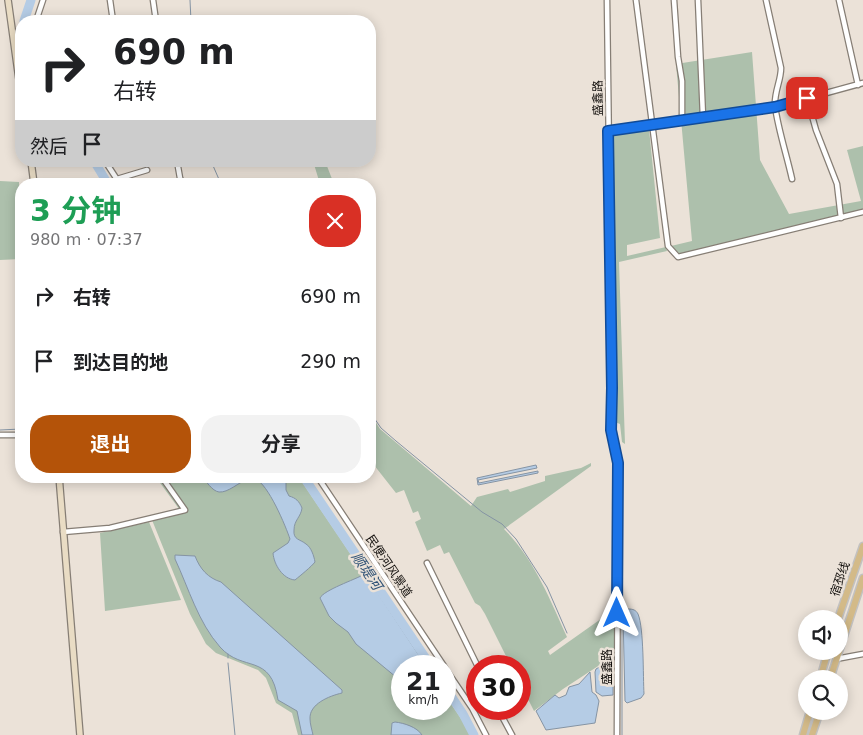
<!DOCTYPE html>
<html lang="zh">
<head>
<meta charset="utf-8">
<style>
  body { margin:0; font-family:"DejaVu Sans","Noto Sans SC",sans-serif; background:#f2f2f2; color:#202124; height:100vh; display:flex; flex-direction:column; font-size:19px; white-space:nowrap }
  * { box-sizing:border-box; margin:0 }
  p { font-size:16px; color:#757577 }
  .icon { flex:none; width:28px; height:28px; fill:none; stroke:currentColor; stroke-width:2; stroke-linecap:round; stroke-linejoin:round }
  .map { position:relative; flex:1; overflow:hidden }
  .details { position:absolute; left:15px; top:178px; width:361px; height:305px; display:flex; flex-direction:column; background:#fff; border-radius:20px; box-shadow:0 2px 12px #0003 }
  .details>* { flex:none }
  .guide { position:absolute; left:15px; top:15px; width:361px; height:152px; border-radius:20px; box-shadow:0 2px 12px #0003; background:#fff; color:#202124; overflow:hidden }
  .tools { position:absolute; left:798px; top:610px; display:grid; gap:10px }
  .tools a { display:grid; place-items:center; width:50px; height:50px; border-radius:50%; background:#fff; box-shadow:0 2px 12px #0003; font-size:25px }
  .speed { position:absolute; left:391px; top:655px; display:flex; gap:10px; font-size:25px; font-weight:700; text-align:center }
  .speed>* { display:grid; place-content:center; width:65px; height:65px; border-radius:50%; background:#fff; box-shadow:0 2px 12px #0003; line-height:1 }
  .speed small { font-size:12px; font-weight:400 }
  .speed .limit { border:8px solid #d22; background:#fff; color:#111 }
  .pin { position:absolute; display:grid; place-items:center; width:42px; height:42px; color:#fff; margin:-21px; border-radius:10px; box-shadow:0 2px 8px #0006 }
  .me { position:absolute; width:55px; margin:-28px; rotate:0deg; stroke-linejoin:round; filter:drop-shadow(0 0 4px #0008) }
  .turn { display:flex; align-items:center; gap:18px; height:105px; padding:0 15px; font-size:22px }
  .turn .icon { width:65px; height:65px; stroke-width:2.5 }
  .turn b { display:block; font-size:35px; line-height:42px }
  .then { display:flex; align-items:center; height:48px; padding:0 15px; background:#0003; gap:10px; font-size:19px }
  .round { display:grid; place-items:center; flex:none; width:52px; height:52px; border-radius:20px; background:#f2f2f2 }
  .overview { display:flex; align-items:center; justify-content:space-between; height:85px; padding:0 15px }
  h1 { font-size:30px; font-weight:700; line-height:38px; color:#1e9e55 }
  .cta { display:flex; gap:10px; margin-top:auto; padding:10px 15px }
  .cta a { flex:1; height:58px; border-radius:20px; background:#b45309; color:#fff; font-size:20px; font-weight:700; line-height:58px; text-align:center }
  .cta a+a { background:#f2f2f2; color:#202124 }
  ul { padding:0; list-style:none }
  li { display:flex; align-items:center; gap:15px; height:65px; padding:0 15px }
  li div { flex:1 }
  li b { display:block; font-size:19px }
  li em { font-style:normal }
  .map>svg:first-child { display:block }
  .green { fill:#adc0ac }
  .water { fill:#b5cce5; stroke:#8594a4 }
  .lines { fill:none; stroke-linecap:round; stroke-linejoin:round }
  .stream { stroke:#8594a4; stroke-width:1 }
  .river { stroke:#b5cce5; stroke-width:9 }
  .street-casing { stroke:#867e75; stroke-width:7 }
  .secondary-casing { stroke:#867e75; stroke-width:8 }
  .primary-casing { stroke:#c2c1c0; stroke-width:9 }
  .street { stroke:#fff; stroke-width:4.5 }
  .secondary { stroke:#e9dcc4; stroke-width:5.5 }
  .primary { stroke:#d3ba88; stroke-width:6 }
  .route-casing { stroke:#114b97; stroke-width:12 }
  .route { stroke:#1a73e8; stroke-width:9 }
  .labels { text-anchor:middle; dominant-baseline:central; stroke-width:5; stroke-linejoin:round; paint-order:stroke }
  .street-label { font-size:12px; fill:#14110e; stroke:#ebe2d8 }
  .water-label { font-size:14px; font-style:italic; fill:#2f5276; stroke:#ebe2d8 }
</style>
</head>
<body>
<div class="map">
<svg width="863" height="735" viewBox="0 0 863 735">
  <rect width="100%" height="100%" fill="#ebe2d8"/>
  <path class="green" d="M752,52l8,108 29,54 72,-13 -14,-51 16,-4v64l-183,44 -9,-8 21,-5 -16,-177z
    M649,129l11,109 -33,7v11l39,-9 1,4 -48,11 6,182 -3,-2 -2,-18 -5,-2 -4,-288z
    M313,161h12l9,23h-14z
    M0,181l19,1v19h2v58l-21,1z
    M370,413l10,16 6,5 85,72 6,-9 31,-8 2,3 35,-11v-5l36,-8 10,-5v3l-87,63c30,30 46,70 63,108l-19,14 2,4 65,-46v46l-52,34 -29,22 -14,-28v-17h-9l-26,-52 -5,-8 -5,-3 -26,-51 -5,2 -4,-9 -13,6 -12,-29 6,-3 -3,-8 -5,2 -9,-23 -8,3 -26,-33z
    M155,476h143l128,190h-24v43h43v-14l21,31 4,9h-172l-6,-22 -16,-10 -10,-25 -8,-8 -42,-17 -10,-9 -16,-30 -38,-94 30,-7z
    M149,522l32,78 -76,11 -5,-78z"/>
  <path class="water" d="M536,465l1,3 -59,12 1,3 59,-12v2l-60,12 -1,-7z
    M202,476h84v14l3,6c7,2 10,5 13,12 -1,9 -8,12 -8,22 -1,10 6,9 12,14 5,3 8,12 9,18 -4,5 -14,13 -20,18 -12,-1 -21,-15 -22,-27l15,-10 2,-4c-4,-12 -22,-56 -35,-60 -1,-1 -6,0 -7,0 -9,3 -20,14 -29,13 -7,-1 -13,-11 -17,-16z
    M175,555l20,1c5,13 13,22 26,26l121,108v3c-13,3 -33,11 -32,26 0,5 2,11 3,16h-11l-5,-24 -19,-11c-7,-48 -35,-27 -58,-53 -22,-25 -31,-58 -45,-88z
    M365,574l61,92h-24v16l-46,-38 -8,-12 -12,-9 -7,-7 -9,-18c4,-8 34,-18 45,-24z
    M628,609c5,0 8,1 10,5 6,14 5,63 6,80l-3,4 -14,5 -2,-2 -2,-87 1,-4z
    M603,665h8l2,3v27l-11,1 -6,-4 -1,-20 1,-3z
    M590,672l2,20 4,3 3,6 -4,22 -49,7 -10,-19 19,-16 4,3 7,-3 3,-8 10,-3z
    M395,722c9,1 22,5 27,13h-31l1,-12z"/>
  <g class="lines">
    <path class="stream" d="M190,0l1,21
      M211,161l10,23
      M370,412l11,16 15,13 86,71 20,12 14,15 31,48 20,46
      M0,430l21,-1
      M622,607v128
      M228,658v-4
      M228,663l7,72"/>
    <path class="river" d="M24,21l7,-21
      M21,35v5
      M94,161l14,23
      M303,476l128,190
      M445,687l18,27 11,21"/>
    <defs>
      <path id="street" d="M110,0l3,21
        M153,0l3,21
        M607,0l5,388 -1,42 7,33 -1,272
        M636,0l32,246 10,11 185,-45
        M674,0l4,57 4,24v39
        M698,0l5,117
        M766,0l15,68c0,13 -7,24 -6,38 3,23 12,50 17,73
        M839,0l19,85
        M36,21l7,-21
        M807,98l9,32 21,54 4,34
        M608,131l167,-24 88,-24
        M105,161l15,23
        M177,161l3,17 3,6
        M117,179l30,-9
        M0,435h21
        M317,476l127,190
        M63,532l47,-4 75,-18 -24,-34
        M427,563l51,104
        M836,659l27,-5
        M445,668l27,40 14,27
        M498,709l14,26"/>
      <path id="secondary" d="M8,0l13,94
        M31,161l3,23
        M59,476l21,259"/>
      <path id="primary" d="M838,619l25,-73
        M820,679l8,-28
        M830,679l33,-101
        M803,735l7,-24
        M812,735l8,-24"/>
    </defs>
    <use href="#street" class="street-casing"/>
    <use href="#secondary" class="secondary-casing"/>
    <use href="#primary" class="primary-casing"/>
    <use href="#street" class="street"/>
    <use href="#secondary" class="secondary"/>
    <use href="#primary" class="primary"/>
  </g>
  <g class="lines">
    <defs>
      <path id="route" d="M617,613l1,-150 -7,-33 1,-42 -4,-257 167,-24 32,-9"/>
    </defs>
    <use href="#route" class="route-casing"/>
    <use href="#route" class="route"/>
  </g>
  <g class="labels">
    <g class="street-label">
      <text transform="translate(598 98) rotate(-91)">盛鑫路</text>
      <text transform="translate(389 566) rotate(56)">民便河风景道</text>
      <text transform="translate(840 579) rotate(-71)">宿邳线</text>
      <text transform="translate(607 667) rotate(-90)">盛鑫路</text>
    </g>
    <g class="water-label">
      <text transform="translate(367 571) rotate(56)">顺堤河</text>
    </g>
  </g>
</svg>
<div class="tools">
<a><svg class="icon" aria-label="sound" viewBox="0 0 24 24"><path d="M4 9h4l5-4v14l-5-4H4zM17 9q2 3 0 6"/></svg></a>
<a><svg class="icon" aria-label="search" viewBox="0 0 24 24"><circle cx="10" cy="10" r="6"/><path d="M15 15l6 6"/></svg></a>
</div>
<div class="speed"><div>21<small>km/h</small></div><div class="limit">30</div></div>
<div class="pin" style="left:807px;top:98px;background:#d93025"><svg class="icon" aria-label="arrive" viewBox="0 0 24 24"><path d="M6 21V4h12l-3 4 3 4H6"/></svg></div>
<svg class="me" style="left:617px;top:613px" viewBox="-20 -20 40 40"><path d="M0-17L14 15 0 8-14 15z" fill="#1a73e8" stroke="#fff" stroke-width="4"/></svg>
<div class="guide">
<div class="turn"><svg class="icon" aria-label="right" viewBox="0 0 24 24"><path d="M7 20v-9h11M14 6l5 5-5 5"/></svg><div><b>690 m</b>右转</div></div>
<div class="then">然后<svg class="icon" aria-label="arrive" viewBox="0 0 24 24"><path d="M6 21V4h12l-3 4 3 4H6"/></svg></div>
</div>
<section class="details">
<div class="overview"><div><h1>3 分钟</h1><p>980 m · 07:37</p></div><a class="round" style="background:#d93025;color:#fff"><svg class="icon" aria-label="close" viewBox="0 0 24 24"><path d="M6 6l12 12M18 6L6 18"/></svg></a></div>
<ul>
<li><svg class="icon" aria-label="right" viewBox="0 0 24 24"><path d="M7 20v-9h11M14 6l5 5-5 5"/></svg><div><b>右转</b></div><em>690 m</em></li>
<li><svg class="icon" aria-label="arrive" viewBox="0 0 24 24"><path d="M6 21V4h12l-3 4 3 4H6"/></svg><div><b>到达目的地</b></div><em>290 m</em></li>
</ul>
<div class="cta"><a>退出</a><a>分享</a></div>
</section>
</div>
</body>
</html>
